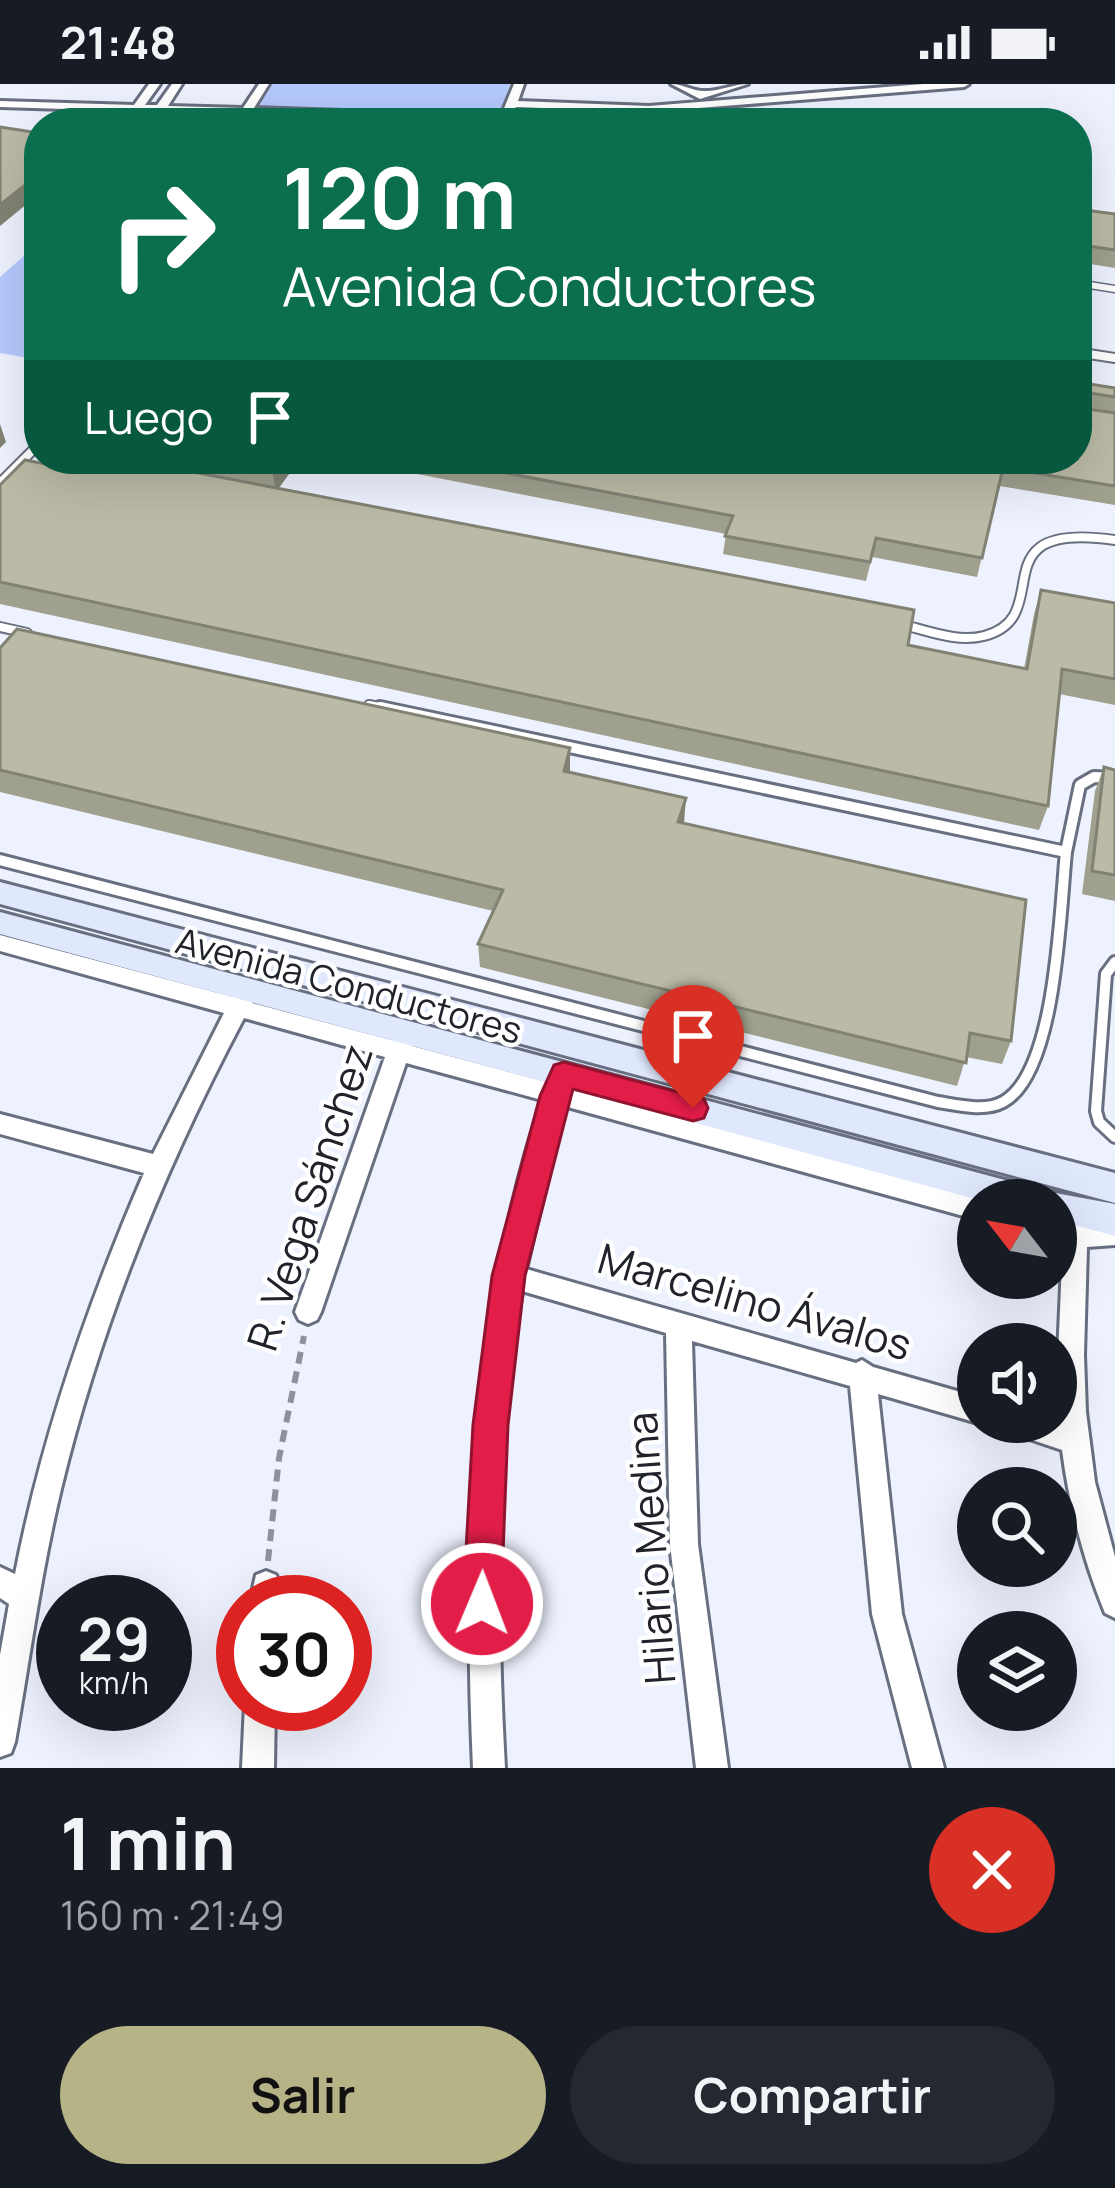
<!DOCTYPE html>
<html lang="es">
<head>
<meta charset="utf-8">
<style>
  body { margin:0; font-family:Manrope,sans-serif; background:#242831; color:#f1f3f6; height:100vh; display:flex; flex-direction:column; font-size:45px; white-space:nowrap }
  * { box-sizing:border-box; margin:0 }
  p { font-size:39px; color:#9ea1a6 }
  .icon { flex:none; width:66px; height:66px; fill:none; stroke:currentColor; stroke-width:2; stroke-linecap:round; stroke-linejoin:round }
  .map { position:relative; height:1684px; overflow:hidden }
  .panel { display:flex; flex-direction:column; background:#171b24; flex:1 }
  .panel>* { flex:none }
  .hud { position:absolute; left:24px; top:24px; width:1068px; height:366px; border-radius:48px; box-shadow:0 12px 48px #0002; background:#0b6e4f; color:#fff; overflow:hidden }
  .needle { width:78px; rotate:301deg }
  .tools { position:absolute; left:957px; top:1095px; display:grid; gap:24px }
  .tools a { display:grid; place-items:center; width:120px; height:120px; border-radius:50%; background:#171b24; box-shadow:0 12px 48px #0002; font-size:60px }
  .speed { position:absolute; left:36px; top:1491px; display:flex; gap:24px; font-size:60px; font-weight:700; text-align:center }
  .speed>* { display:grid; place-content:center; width:156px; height:156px; border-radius:50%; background:#171b24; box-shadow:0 12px 48px #0002; line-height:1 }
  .speed small { font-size:30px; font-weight:400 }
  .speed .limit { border:18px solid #d22; background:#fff; color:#111 }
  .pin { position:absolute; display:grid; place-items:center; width:102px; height:102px; color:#fff; margin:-123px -51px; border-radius:50% 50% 50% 0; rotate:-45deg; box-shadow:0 0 12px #0007 }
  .pin .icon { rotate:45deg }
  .me { position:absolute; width:132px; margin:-66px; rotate:1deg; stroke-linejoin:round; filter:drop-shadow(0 0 9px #0008) }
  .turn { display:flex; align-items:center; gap:42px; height:252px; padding:0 60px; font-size:54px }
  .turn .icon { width:156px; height:156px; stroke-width:2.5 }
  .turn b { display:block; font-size:84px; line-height:102px }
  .then { display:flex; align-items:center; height:114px; padding:0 60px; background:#0003; gap:24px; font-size:45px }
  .round { display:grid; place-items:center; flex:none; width:126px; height:126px; border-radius:63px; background:#242831 }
  .head { display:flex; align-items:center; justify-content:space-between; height:204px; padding:0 60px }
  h1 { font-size:72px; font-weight:700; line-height:90px }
  .button { display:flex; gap:24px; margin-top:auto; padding:24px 60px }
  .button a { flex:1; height:138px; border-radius:72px; background:#b6b487; color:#111; font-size:48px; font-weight:700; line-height:138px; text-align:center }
  .button a+a { background:#242831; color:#f1f3f6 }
  .status { display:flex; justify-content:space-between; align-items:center; height:84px; padding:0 60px; background:#171b24; direction:ltr }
  .status svg { height:33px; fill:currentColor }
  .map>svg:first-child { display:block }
  .green { fill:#b4c9fd }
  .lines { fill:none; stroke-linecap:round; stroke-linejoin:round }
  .lane-far2-casing { stroke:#686f80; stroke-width:9 }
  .lane-far1-casing { stroke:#686f80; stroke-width:12 }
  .lane-casing { stroke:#686f80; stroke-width:16 }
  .street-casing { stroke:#686f80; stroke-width:6 }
  .secondary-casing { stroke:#686f80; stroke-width:6 }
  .path { stroke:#8d919b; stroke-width:6; stroke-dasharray:12 8; stroke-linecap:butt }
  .lane-far2 { stroke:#fff; stroke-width:6 }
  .lane-far1 { stroke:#fff; stroke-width:8 }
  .lane { stroke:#fff; stroke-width:10 }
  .street { fill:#fff; fill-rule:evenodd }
  .secondary { fill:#e0e8fe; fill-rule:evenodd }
  .wall { fill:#a0a08f }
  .shaded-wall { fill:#828274 }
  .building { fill:#babaa6; stroke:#828274; stroke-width:3 }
  .route { fill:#e11d48; stroke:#92132f; stroke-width:3 }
  .labels { text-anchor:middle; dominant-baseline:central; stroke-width:9; stroke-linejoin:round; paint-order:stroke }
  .street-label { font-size:36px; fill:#20232a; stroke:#fff }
  .near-street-label { font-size:42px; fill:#20232a; stroke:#fff }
</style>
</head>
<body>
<div class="status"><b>21:48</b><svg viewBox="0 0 49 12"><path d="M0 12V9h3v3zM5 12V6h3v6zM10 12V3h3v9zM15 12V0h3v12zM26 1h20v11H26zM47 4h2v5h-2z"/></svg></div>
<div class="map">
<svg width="1115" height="1684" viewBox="0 0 1115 1684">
  <rect width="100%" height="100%" fill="#edf2fe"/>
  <path class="green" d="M271,0h239l-11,31 -241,-7z
    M34,163l5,1v112l-39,-7v-76z"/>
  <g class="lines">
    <defs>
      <path id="lane-far2" d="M1077,199l38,6
        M1077,268l31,5"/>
      <path id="lane-far1" d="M1089,270l26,4
        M0,399l39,-39
        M900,540c26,6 57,19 84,12 76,-20 -10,-116 131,-96
        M0,543l27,6
        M369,621l26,5"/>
      <path id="lane" d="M380,623l686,145 14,-67 14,-8 21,1
        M0,776l938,242c19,3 47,10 65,0 54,-29 57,-194 63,-250
        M1115,878l-9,12 -10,137 3,11 16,15"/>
      <path id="street" d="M149,0h11l-15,21h12l15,-21h10l-14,22 75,2 16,-24h10l-15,24 238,8 11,-5 11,-27h10l-6,17 131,5 274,-22h46l-5,3 -315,25 -133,-5 -4,8 -18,7 -494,-15v-6l134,4z
        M671,0c12,0 21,7 33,7 13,1 30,-7 44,-7l-48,15z
        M0,851l233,62 4,-8h16l3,6 -4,8 139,37 3,-5 8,-3 8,3 2,11 138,37 9,-6 8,3 3,8 413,112h-5v20l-414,-114 -38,163 330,94 6,-3 11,7 105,30v25h3l-3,1 -100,-29 24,220 42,154h-32l-40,-154 -22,-228 -158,-45 6,203 30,224h-32l-26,-224 -4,-211 -144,-42c-26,159 -26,317 -17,477h-32c-10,-224 -2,-455 69,-668l-136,-37 -85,249 -4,8 -9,4 -9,-4 -4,-8 90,-255 -141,-39c-79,149 -143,306 -183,471 -20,83 -31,168 -46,253l-4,11 -11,4v-102l9,-51 -9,-6v-31l15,7c27,-139 73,-271 129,-401l-144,-39v-20l153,40 71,-141 -224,-62z
        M1077,1116l9,3 3,22 26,-2v22l-28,2 -3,108 2,57 9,70 20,75v61l-10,-5c-21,-51 -36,-109 -43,-163l-56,-19 -3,-9h57l-2,-67 5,-113 -7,-2v-22l8,2 4,-17z
        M266,1487l10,4 4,10v17h-30l6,-27z
        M245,1620h30l-1,64h-32z"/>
      <path id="secondary" d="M0,798l1115,291v30l-1115,-299z
        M0,828l1050,280 65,12v32l-59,-16v-20h-77l-979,-266z"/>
    </defs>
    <use href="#lane-far2" class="lane-far2-casing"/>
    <use href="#lane-far1" class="lane-far1-casing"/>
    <use href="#lane" class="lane-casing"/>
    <use href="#street" class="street-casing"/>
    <use href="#secondary" class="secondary-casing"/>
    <path class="path" d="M268,1477l11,-103 25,-122"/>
    <use href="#lane-far2" class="lane-far2"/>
    <use href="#lane-far1" class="lane-far1"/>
    <use href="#lane" class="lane"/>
    <use href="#street" class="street"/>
    <use href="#secondary" class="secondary"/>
  </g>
  <path class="wall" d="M1077,125l38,5v54l-37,-6 -1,4z
    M1077,298l38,6v117l-116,-19 -22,91 -105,-20 -6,24 -143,-27 3,-20 -376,-73v-2h727z
    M154,375h146l-22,29 630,157 116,24 10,-55 7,-24 74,13v102l-56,-11 -11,112 -9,24 -1039,-226v-119l45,-21 110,1z
    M0,564l570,125 114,51 327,217 -9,23 -36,-7 -9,29 -477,-119 -2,-23 15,-33 -493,-119z
    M1104,683l11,3v131l-33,-7 13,-103z"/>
  <path class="shaded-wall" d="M39,90v20l-39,32v-21z
    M0,340l6,18 -6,6z
    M281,375h19l-24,33 -4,-22z
    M570,664v24l-6,-1z
    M686,714l-2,25 -8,23 2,-24z"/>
  <path class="building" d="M0,43l39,6v41l-39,31z
    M1077,125l38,5v36l-33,-5 -1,7 -4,-1z
    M1077,298l38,6v9l-31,-5 -7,4z
    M1077,318l3,6 35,5v73l-112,-18 -21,90 -106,-20 -6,24 -145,-26 8,-20 -301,-57h645z
    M51,375h74l789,151 -6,35 119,24 14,-79 74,13v76l-53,-10 -14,137 -1048,-224v-97l25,-25 20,4z
    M214,375h67l-9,11z
    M17,545l553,119 -6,23 122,27 -8,24 348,78 -15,141 -41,-8 -4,30 -488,-119 25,-54 -503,-120v-122z
    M1104,683l11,3v105l-23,-4z"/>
  <path class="route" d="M564,978l129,34 11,3 4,9 -4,10 -11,3 -120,-32 -48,187 -17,149 -7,179 -5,14 -14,5 -13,-5 -6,-14 10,-179 19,-149 48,-180 14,-31z"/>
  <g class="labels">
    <g class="street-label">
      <text transform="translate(349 901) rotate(15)">Avenida Conductores</text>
    </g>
    <g class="near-street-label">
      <text transform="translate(309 1113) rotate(-72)">R. Vega Sánchez</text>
      <text transform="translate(755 1217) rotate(16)">Marcelino Ávalos</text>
      <text transform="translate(650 1464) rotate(-94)">Hilario Medina</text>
    </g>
  </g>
</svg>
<div class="tools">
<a><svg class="needle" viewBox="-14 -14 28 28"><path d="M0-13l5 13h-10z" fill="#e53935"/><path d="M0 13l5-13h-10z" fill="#9ea1a6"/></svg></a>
<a><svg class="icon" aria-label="sound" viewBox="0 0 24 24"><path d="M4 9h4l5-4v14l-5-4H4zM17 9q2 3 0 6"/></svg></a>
<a><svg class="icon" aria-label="search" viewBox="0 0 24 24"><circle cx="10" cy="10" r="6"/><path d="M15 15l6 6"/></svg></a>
<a><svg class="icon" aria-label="layers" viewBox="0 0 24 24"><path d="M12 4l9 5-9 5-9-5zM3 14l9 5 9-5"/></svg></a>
</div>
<div class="speed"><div>29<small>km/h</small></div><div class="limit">30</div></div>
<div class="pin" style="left:693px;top:1024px;background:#d93025"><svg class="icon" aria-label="arrive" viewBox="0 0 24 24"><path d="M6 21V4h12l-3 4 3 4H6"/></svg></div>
<svg class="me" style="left:482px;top:1520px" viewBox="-20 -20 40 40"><circle r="17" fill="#e11d48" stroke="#fff" stroke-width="3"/><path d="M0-11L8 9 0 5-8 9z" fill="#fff"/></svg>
<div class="hud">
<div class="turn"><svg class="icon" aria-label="right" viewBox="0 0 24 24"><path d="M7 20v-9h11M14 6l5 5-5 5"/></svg><div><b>120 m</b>Avenida Conductores</div></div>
<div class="then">Luego<svg class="icon" aria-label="arrive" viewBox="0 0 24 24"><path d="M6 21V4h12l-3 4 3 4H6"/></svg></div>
</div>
</div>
<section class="panel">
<div class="head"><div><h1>1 min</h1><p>160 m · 21:49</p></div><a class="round" style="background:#d93025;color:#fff"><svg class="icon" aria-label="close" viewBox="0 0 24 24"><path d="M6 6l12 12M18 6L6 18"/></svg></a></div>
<div class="button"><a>Salir</a><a>Compartir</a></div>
</section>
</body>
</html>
